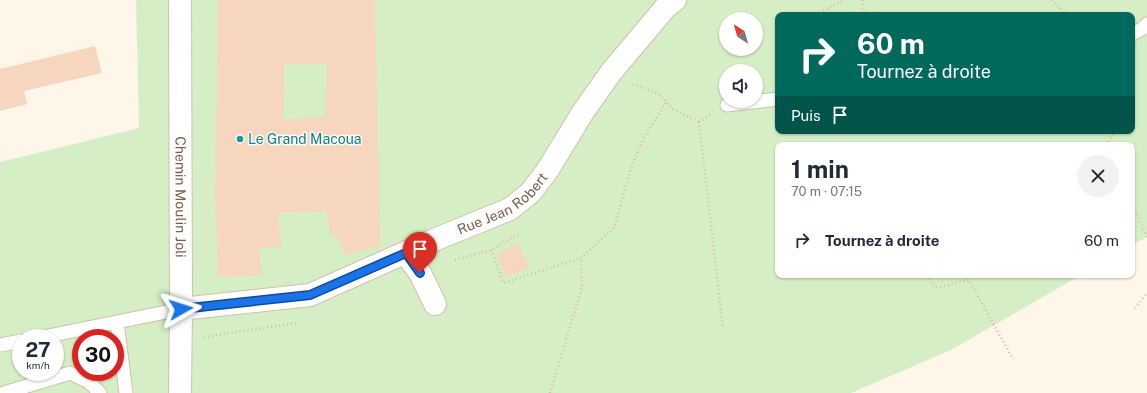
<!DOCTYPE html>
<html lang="fr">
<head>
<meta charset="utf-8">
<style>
  body { margin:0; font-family:"Public Sans",sans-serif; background:#f2f2f3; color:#1f2937; height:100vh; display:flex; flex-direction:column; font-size:15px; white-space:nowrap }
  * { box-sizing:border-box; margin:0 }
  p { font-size:13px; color:#747a83 }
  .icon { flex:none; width:22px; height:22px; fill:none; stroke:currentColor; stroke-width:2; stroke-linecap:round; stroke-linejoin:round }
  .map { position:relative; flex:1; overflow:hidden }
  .details { position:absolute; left:775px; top:142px; width:360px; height:136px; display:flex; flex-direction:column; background:#fff; border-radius:8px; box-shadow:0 1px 3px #0004 }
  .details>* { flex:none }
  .hud { position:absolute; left:775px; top:12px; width:360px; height:122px; border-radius:8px; box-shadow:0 1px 3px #0004; background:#00695c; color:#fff; overflow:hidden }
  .needle { width:26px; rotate:323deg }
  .controls { position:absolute; left:719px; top:12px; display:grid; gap:8px }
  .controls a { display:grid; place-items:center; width:44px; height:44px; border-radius:50%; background:#fff; box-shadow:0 1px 3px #0004; font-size:20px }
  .speed { position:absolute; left:12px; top:329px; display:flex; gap:8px; font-size:20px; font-weight:700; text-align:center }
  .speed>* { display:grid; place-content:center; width:52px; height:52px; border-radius:50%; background:#fff; box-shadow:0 1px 3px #0004; line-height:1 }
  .speed small { font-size:10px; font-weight:400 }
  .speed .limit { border:6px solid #d22; background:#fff; color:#111 }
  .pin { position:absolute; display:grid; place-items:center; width:34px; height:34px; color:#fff; margin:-41px -17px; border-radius:50% 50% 50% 0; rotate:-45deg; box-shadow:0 0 4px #0007 }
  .pin .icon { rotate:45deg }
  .me { position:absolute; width:44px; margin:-22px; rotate:84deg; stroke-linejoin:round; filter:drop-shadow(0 0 3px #0008) }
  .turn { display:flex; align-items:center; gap:14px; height:84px; padding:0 16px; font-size:18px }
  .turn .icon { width:52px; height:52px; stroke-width:2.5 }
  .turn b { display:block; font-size:28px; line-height:34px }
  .then { display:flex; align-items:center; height:38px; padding:0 16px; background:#0003; gap:8px; font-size:15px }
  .round { display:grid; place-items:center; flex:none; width:42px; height:42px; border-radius:21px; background:#f2f2f3 }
  .summary { display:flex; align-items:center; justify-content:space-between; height:68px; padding:0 16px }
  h1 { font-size:24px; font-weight:700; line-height:30px }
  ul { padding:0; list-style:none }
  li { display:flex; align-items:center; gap:12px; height:60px; padding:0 16px }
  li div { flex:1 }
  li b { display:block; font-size:15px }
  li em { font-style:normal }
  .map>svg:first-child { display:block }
  .green { fill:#d5eec5; fill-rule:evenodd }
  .building { fill:#f6d6be; fill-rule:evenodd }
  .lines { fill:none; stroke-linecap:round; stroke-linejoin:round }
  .service-casing { stroke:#d3bfad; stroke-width:15 }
  .minor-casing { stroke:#d3bfad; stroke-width:24 }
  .path { stroke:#dcbaa0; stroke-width:2.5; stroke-dasharray:1 3; stroke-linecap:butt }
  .service { stroke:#fff; stroke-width:13 }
  .minor { stroke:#fff; stroke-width:22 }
  .route-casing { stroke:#114b97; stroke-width:10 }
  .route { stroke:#1a73e8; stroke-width:7 }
  .culture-dot { fill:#0f9aa8; stroke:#fffaf2; stroke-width:1.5 }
  .labels { text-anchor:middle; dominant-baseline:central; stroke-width:3; stroke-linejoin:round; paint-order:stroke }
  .culture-label { font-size:14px; fill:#0d838f; stroke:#fffaf2; text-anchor:start }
  .street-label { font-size:14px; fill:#7c5d49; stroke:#fffaf2 }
</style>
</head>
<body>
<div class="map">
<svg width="1147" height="393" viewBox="0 0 1147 393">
  <rect width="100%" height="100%" fill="#fef7e9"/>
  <path class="green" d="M136,0h1011v237l-15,8v-100h-354v130h303l-130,75 -100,43h-851v-231l139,-34zM778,15h354v116h-354zM726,19h30v30h-30zM726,71h30v30h-30zM21,338h34v34h-34zM81,338h34v34h-34z"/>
  <path class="building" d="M218,0h157l5,246 -36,9 -7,-20h-7l-3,-24 -49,2 3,34 -23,1 4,27 -44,2 -3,-81zM284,64h43l-2,52 -42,4z
    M95,46l7,27 -78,18 3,13 -27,7v-42z
    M518,243l11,25 -22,9 -10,-23z"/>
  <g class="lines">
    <defs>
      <path id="service" d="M1132,34l10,-5 5,-5
        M727,105l51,-6
        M117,322l9,71
        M38,338l143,-29
        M0,345l21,-4
        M4,393l66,-20 19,9 11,11"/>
      <g id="minor">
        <path id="s1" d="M180,0l1,309 -1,84"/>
        <path d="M405,253l15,20 15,31"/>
        <path id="s2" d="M181,309l129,-14 119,-53 81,-33 20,-16 17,-22 36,-59 29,-41 53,-63 10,-8"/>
      </g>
    </defs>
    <use href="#service" class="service-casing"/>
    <use href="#minor" class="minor-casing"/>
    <path class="path" d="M862,0l3,15
      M1052,0l15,15
      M816,14l29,-14
      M633,84l26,10 14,15 26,13
      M699,122l24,207
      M699,122l11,-7
      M1108,145l-1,-2 8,-12
      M1132,203l15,34
      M491,250l13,33 77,-25 33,-30 18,-63 12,-27 22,-36
      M455,260l36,-10 29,-17
      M928,275l7,13 34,-8 44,79
      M1135,308l12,-15
      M204,337l92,-14
      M550,393l32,-106 -1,-29"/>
    <use href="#service" class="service"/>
    <use href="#minor" class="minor"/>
  </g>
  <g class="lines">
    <defs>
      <path id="route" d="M181,309l129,-14 96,-42 14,20"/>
    </defs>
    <use href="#route" class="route-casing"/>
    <use href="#route" class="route"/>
  </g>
  <circle class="culture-dot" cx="240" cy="139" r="4"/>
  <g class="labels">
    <g class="culture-label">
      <text x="248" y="139">Le Grand Macoua</text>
    </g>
    <g class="street-label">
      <text stroke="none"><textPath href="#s1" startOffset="197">Chemin Moulin Joli</textPath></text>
      <text stroke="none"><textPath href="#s2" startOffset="344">Rue Jean Robert</textPath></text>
    </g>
  </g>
</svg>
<div class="controls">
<a><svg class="needle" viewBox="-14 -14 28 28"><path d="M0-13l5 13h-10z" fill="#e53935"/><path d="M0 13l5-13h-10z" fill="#747a83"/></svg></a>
<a><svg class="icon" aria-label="sound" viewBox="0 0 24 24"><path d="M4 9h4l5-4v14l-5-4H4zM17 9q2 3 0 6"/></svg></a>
</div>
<div class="speed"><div>27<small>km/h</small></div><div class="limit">30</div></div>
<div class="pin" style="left:420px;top:273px;background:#d93025"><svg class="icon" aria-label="arrive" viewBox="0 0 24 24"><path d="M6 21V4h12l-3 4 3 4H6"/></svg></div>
<svg class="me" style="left:181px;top:309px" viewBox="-20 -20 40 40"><path d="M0-17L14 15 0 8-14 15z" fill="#1a73e8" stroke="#fff" stroke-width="4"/></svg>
<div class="hud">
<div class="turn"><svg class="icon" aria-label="right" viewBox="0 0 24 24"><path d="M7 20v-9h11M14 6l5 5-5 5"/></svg><div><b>60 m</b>Tournez à droite</div></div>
<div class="then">Puis<svg class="icon" aria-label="arrive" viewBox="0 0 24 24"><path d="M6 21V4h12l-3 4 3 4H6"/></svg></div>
</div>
<section class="details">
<div class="summary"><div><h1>1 min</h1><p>70 m · 07:15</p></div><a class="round"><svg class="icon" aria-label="close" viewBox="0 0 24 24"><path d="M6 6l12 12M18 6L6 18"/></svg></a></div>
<ul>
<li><svg class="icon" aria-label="right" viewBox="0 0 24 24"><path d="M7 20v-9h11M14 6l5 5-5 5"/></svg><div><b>Tournez à droite</b></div><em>60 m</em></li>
</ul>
</section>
</div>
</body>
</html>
